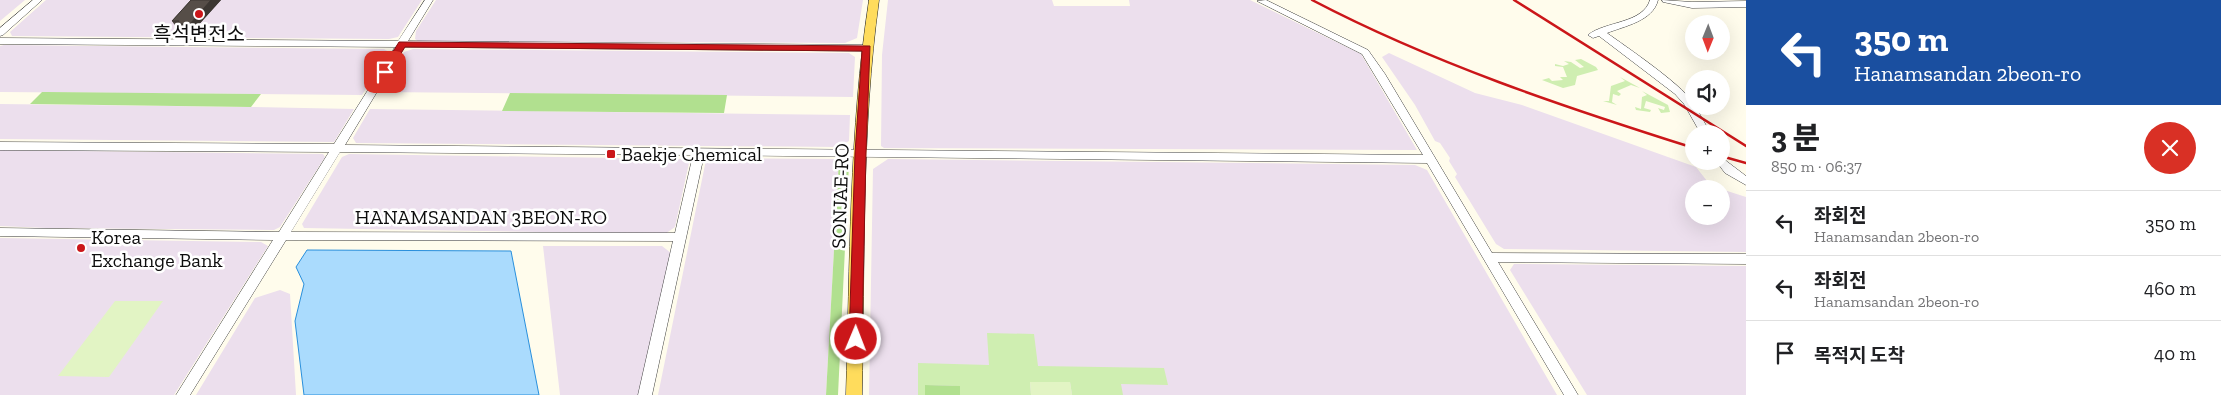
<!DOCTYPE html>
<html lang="ko">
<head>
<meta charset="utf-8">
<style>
  body { margin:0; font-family:"Zilla Slab","Noto Sans KR",serif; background:#f6f6f6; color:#202124; height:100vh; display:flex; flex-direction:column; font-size:19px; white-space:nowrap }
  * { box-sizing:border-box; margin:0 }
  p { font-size:16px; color:#757577 }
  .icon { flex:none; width:28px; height:28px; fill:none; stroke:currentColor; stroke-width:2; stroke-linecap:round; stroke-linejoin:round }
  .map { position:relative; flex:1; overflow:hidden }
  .details { display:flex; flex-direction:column; background:#fff; width:475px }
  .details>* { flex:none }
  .top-card { background:#1a4fa0; color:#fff; overflow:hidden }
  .needle { width:32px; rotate:181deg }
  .fabs { position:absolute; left:1685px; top:15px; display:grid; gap:10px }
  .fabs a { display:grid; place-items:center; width:45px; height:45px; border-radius:50%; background:#fff; box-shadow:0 5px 20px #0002; font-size:25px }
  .pin { position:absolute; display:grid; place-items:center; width:42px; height:42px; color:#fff; margin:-21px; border-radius:10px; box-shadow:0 2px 8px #0006 }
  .me { position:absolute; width:55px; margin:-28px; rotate:1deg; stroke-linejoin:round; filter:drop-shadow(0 0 4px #0008) }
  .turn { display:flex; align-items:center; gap:18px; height:105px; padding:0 25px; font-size:22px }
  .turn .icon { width:65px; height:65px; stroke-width:2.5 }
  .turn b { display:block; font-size:35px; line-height:42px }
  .round { display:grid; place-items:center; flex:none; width:52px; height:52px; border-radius:26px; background:#f6f6f6 }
  .overview { display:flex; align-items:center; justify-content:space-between; height:85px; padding:0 25px }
  h1 { font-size:30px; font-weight:800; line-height:38px }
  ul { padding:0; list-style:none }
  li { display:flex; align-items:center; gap:15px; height:65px; padding:0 25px; border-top:1px solid #e0e0e0 }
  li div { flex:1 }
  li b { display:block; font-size:19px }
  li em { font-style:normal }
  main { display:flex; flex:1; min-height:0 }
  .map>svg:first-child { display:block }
  .industrial { fill:#ecdfed }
  .green { fill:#cfeeb1 }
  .forest { fill:#b1e08f }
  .pitch { fill:#e2f4c4 }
  .water { fill:#aadbfd; stroke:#298fdc }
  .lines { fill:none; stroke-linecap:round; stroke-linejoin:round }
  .minor-casing { stroke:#404040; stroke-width:1 }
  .major-casing { stroke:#1e1e1e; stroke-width:1 }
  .minor { fill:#fff; fill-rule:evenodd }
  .major { fill:#ffdc5c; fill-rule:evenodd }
  .rail { stroke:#cb1619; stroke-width:2.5 }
  .wall { fill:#4a433e }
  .shaded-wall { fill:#3c3732 }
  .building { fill:#564e48; stroke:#3c3732 }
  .route { fill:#cb1619; stroke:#840e10 }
  .poi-dot { fill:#cb1619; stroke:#fff; stroke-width:2 }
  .labels { text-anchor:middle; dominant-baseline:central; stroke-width:5; stroke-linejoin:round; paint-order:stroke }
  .poi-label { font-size:20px; fill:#0d0d0d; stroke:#fff; text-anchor:start }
  .street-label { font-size:20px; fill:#0d0d0d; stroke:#fff }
</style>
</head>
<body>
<main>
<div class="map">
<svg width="1746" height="395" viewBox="0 0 1746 395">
  <rect width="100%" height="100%" fill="#fffcec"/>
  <path class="industrial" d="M0,0h25l-25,21z
    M46,0h376l-24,37 -9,2 -377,-3 -2,-4z
    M436,0h427l-6,38 -12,5 -427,-2 -3,-2 1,-8z
    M888,0h164l2,6h76l-1,-6h121l111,54 56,96 -533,-2 -3,-2 1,-91z
    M4,45l380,4 5,3 -27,43 -362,-3v-46z
    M413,49l436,4 6,4 -2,40 -473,-5 24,-40z
    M1389,53l86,40 47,12 174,62 15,19 9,3h-26v27h27v-27l25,8v55l-242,-3 -8,-5 -41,-67 2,-3 -8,-13 1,-3 -10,-15 -5,-2 -20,-36 -33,-48z
    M0,104l251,3 103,2 -20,33 -334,-3z
    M370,109l480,6 -1,26 -10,6 -483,-4 -3,-5z
    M0,150l323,4 2,3 -45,70 -6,3 -228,-2 -46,-2z
    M349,154l337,5 3,4 -14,64 -10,7 -361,-6 -2,-4 40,-67z
    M711,158l128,1 -13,236h-168l48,-235z
    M888,159l527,6 12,5 130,225h-688l4,-226z
    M0,238l261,4 7,4 -94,149h-174z
    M543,246h119l9,7 -31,142h-80z
    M1514,264l232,2v129h-159l-77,-125z
    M280,290l10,4 6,101h-100l59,-97z"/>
  <path class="green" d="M1581,59l15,8 2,3 -21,6 -2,9 -12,3 -21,-8 7,-2 3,3 11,-1 -3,-3h7l-4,-10 -8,-1v-2l8,2 6,-2 -5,-3 7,1 9,6 4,-1 -9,-7z
    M1620,77l20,11 -9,-3 -14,6 4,3 -2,2 -6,-2 -1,8 5,3 -14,-4h6l2,-15 14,-5z
    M1642,91l26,14 2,7 -9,1 -3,-5 6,2 1,-3 -19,-6 -2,7 7,2 -1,2 -14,-2 -1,-3 6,2 1,-12 5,-2z
    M987,333l47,1 4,32 126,2 4,17 -47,-1 2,11h-51l-2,-13h-40l1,13h-71l-1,-9 -33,-1 -1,10h-7v-32l71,2z"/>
  <path class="forest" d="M42,92h5l214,2 -10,13 -221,-3z
    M510,93l217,2 -3,18 -222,-2z
    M839,159l10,5 -11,231h-12z
    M925,385l35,1v9h-35z"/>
  <path class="pitch" d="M115,301h48l-54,76 -51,-1z
    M1030,382h40l2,13h-41z"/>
  <path class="water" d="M307,250l204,1 28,144h-235l-9,-74 9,-37 -8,-17z"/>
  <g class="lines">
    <defs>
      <path id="minor" d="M33,0h9l-39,35 -3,1v-8z
        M425,0h8l-25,41 459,4 5,3 -5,3 -463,-4 -59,98 1078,10 -61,-101 -105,-53 9,-1 102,50 17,24 107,179 254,1v10l-248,-2 80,133h-14l-137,-232 -723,-8 -52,240h-14l35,-154 -387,-1 -96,155h-14l97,-155 -273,-4v-8l279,4 50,-80 -329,-2v-8l334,2 61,-97 -395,-3v-6l398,3zM340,152l353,3 -18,78 -384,-1z
        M1650,0h8c-5,21 -33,26 -51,33 15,11 85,58 87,73h1l16,28h-10l-17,-30 -9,-10 -76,-58 -6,2 -5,-3c17,-14 55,-11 62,-35z
        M1662,0l30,2 54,-1v6l-54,1 -29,-6z
        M1721,157l25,19v9l-21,-12 -9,-12h5z"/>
      <path id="major" d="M869,0h10c-18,130 -14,264 -17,395h-16c4,-131 3,-265 23,-395z"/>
    </defs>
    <use href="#minor" class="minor-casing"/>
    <use href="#major" class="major-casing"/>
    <use href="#minor" class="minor"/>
    <use href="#major" class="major"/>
    <path class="rail" d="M1312,0c120,63 252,107 382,148
      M1514,0l232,146
      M1721,156l25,7"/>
  </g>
  <path class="wall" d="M191,0h30l-27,30h-13l-2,-3h-3l-4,-6z"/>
  <path class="shaded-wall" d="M211,0h10l-27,30 -4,-6z"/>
  <path class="building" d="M191,0h20l-21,24h-13l2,-3h-7z"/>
  <path class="route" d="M399,42l471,4 -4,107 -4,186 -2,4 -4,1 -5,-1 -2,-4 6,-186 7,-102 -457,-4 -17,27h-7l-1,-2z"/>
  <g class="poi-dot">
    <circle cx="199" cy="14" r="5"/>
    <rect x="606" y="149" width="10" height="10" rx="2.5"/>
    <circle cx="81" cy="248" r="5"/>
  </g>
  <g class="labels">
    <g class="poi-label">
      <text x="199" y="34" text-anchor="middle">흑석변전소</text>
      <text x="621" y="154">Baekje Chemical</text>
      <text x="91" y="237">Korea<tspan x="91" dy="23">Exchange Bank</tspan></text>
    </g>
    <g class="street-label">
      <text transform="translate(840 196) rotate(-88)">SONJAE-RO</text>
      <text x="481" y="217">HANAMSANDAN 3BEON-RO</text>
    </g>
  </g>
</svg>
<div class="fabs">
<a><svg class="needle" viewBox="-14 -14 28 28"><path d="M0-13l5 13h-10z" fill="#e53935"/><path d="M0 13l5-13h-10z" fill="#757577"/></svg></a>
<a><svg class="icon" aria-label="sound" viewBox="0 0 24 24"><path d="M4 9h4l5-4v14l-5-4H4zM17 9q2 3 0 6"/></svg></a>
<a>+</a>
<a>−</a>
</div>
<div class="pin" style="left:385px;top:72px;background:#d93025"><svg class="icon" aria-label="arrive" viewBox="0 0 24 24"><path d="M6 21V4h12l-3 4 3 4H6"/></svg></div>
<svg class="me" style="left:856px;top:339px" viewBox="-20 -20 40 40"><circle r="17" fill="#cb1619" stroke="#fff" stroke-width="3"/><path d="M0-11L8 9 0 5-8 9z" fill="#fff"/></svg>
</div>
<section class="details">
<div class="top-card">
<div class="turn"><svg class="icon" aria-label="left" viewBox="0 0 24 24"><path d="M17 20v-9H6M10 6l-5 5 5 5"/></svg><div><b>350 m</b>Hanamsandan 2beon-ro</div></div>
</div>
<div class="overview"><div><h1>3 분</h1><p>850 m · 06:37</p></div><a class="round" style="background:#d93025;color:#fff"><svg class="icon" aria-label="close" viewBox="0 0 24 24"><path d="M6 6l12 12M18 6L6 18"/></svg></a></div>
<ul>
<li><svg class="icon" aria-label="left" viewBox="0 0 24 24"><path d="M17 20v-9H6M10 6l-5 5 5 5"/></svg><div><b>좌회전</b><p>Hanamsandan 2beon-ro</p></div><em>350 m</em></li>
<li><svg class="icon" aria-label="left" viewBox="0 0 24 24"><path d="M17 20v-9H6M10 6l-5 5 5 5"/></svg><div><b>좌회전</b><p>Hanamsandan 2beon-ro</p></div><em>460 m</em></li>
<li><svg class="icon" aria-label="arrive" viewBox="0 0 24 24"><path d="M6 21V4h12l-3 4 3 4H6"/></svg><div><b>목적지 도착</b></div><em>40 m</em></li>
</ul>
</section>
</main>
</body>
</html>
